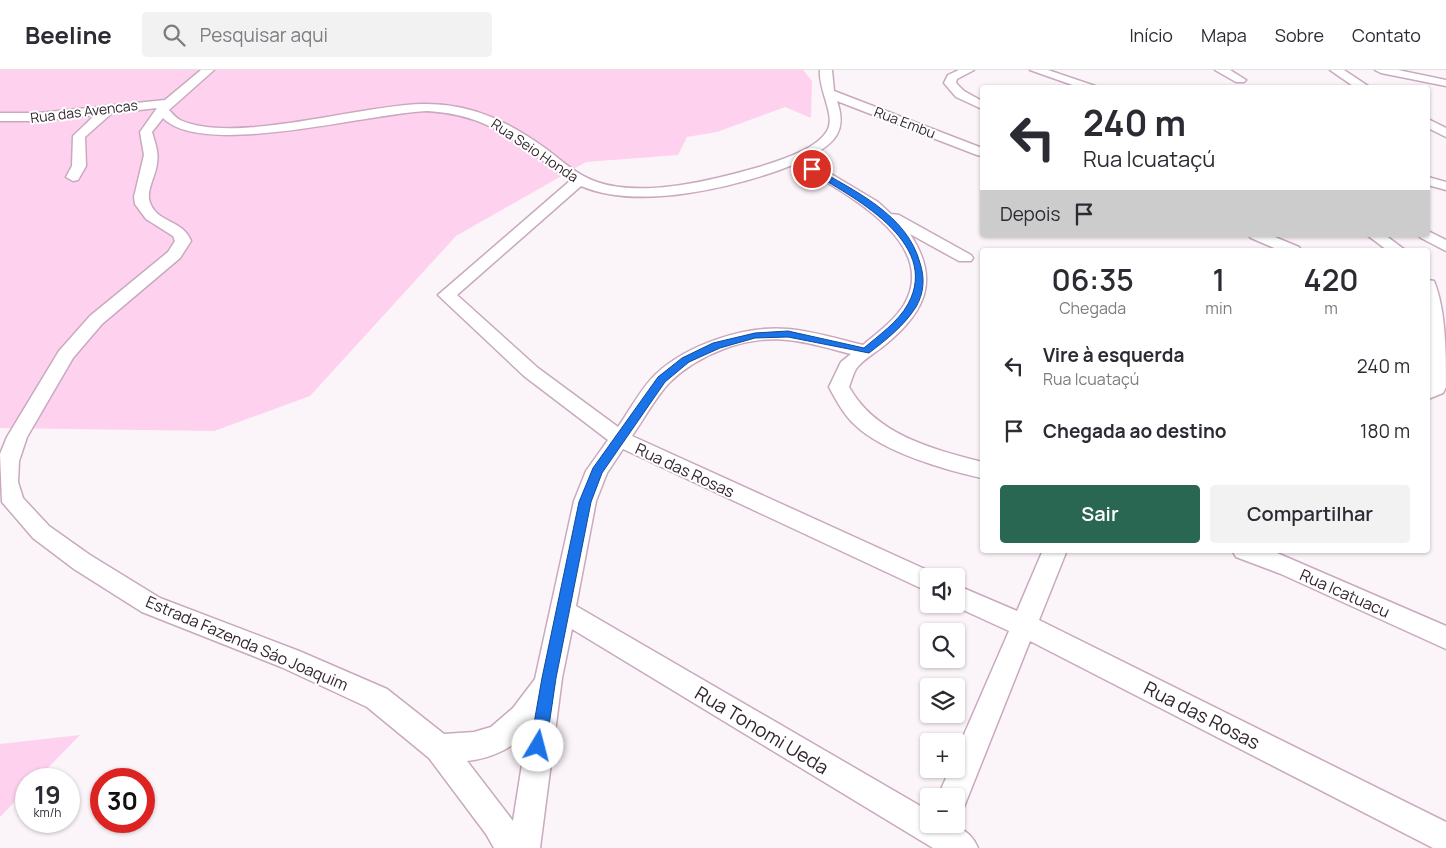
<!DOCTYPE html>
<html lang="pt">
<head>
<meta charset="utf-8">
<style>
  body { margin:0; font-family:Manrope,sans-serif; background:#f2f2f3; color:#2b2b33; height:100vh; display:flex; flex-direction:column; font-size:19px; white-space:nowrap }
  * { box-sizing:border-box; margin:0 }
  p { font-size:16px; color:#7c7c81 }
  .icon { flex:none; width:28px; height:28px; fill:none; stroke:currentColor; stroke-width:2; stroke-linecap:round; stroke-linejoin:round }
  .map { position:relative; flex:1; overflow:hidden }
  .details { position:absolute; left:980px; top:178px; width:450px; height:305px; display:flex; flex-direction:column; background:#fff; border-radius:5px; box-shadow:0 1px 4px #0004 }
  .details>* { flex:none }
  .banner { position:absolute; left:980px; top:15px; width:450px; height:152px; border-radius:5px; box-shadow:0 1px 4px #0004; background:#fff; color:#2b2b33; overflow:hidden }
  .fabs { position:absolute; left:920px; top:498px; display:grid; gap:10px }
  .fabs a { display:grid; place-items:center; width:45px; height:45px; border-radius:5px; background:#fff; box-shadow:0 1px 4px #0004; font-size:25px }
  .speed { position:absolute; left:15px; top:698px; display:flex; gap:10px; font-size:25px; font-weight:700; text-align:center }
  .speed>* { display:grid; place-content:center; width:65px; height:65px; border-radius:50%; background:#fff; box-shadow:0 1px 4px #0004; line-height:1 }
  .speed small { font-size:12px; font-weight:400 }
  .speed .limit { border:8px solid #d22; background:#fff; color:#111 }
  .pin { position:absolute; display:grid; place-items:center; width:42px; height:42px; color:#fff; margin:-21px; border:2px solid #fff; border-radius:50%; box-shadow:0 1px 5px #0007 }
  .me { position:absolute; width:55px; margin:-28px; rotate:8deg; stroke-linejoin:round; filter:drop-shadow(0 0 4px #0008) }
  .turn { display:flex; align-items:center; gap:18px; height:105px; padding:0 20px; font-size:22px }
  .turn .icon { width:65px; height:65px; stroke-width:2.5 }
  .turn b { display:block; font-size:35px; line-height:42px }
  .then { display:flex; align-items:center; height:48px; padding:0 20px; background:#0003; gap:10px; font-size:19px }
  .eta { display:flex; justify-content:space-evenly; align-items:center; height:85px; text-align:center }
  .eta b { font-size:30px; font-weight:600; line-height:35px }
  .primary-button { display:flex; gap:10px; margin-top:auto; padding:10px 20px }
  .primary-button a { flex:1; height:58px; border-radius:5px; background:#296753; color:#fff; font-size:20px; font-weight:600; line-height:58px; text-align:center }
  .primary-button a+a { background:#f2f2f3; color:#2b2b33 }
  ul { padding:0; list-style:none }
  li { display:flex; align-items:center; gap:15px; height:65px; padding:0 20px }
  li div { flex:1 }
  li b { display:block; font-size:19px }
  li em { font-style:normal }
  header { display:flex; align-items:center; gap:30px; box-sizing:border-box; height:70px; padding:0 25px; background:#fff; border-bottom:1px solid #e1e1e2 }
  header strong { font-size:24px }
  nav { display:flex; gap:28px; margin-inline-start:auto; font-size:18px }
  .search { width:350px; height:45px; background:#f2f2f3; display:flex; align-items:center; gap:12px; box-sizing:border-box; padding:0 18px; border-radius:5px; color:#7c7c81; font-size:19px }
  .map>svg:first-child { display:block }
  .green { fill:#fed2ef }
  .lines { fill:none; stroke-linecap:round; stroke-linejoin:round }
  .minor-casing { stroke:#c9a9be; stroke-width:3 }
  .minor { fill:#fff; fill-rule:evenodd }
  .route { fill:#1a73e8; stroke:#114b97 }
  .labels { text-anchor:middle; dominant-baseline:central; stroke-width:4; stroke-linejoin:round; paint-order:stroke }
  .far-street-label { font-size:14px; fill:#33262f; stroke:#fff }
  .street-label { font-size:16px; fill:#33262f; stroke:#fff }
  .near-street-label { font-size:19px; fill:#33262f; stroke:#fff }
</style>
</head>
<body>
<header>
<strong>Beeline</strong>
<div class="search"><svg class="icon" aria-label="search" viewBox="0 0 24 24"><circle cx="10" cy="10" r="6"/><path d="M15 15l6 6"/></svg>Pesquisar aqui</div>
<nav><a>Início</a><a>Mapa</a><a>Sobre</a><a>Contato</a></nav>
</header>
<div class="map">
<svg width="1446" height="778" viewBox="0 0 1446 778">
  <rect width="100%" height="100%" fill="#fbf4f9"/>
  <path class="green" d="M0,0h803l9,11 -1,37 -26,-11 -68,25 -30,5 -9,18 -92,7 -130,74 -146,160 -96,35 -214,-3z
    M80,665l-43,44h-11v11l-26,27v-73z"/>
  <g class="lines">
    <defs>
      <path id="minor" d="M201,0h13l-45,40c3,3 7,8 11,10 55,25 179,-15 243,-16 49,-1 88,19 126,47 15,12 30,25 48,31 46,16 117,-2 162,-15 19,-6 60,-18 69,-38 7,-15 -10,-40 -8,-59h12l2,21 148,57v8l-5,-1 -140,-54c11,32 -4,43 -31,58l72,43 13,12 8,1 72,40 2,3 -2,3h-12l-49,-27c30,45 16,77 -24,110 -9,8 -23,15 -30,25 -3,5 -5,13 -7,18 27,48 83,62 133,75v16c-37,-8 -99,-26 -127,-53 -11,-10 -19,-25 -26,-38l12,-25 10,-8c-20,-5 -42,-12 -63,-14 -41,-5 -90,14 -119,43 -14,15 -25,36 -37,53l306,139 -9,1v16l-306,-143 -16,24 -11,28 -20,105 353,205v13c21,0 40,2 49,24h-45l-361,-219 -10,49 -22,170h-46l-8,-14 -57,-76 -62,-51 -86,-40 -139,-55 -68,-43 -41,-31 -31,-36 -2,-48 7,-17 52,-86 31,-35 78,-64 7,-11 -2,-5 -27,-17 -11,-15 -1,-7 10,-42 -4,-23 17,-24 -45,5 -27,24 1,29 -8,14 -5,1 -7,-4 6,-11 1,-30 22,-21 -56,6h-39v-8h39l126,-13zM427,41c68,4 91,35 144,69l-133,115 86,81 84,64 -22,31 -12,30 -39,178 -22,29 -22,19 -17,5 -30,2 -57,-45 -88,-38 -139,-53 -70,-43 -41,-29 -26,-28 -5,-16 1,-21 8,-24 46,-79 29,-34 78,-66 11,-17c-8,-21 -32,-18 -40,-36 -7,-13 5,-28 6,-42 2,-11 -2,-20 -5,-31l11,-14c40,41 206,-5 264,-7zM795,94c42,25 147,76 109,141 -10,16 -27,28 -41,40 -25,-6 -51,-14 -75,-16 -43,-4 -101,16 -132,45 -15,14 -26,36 -38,53l-80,-59 -81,-73 124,-109c58,25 157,1 214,-22zM527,663l-14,88 -46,-60c22,-2 44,-12 60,-28z
        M959,0h15l-17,9 -1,4 8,8 18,10v8l-26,-12 -12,-14 4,-8z
        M1030,0h18l53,18h-20z
        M1215,0h15l16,10 -2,2h-8z
        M1330,0h14l27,18h-15z
        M1375,0h23l48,10v6l-65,-13z
        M1428,49l18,9v9l-18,-9z
        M1428,107l18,5v8l-18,-5z
        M1428,161l18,9v11l-25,-13 -3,-3h10z
        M1248,165h22l29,12 2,3h-22l-28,-12z
        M1367,165h18l20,15h-18z
        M1428,210l6,1c12,29 12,73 12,106l-3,6 -15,6 2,-87 -2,-7z
        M1043,480h24l-28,70 407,202v26h-13l-403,-207 -66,166 -8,3v-14h-18l12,-27h6v-16l53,-122 -59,-27h6v-19l61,26z
        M1232,480h38l176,76v23l-165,-75 -45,-17z"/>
    </defs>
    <use href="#minor" class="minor-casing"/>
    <use href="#minor" class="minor"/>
  </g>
  <path class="route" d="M809,97h5c40,24 93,47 106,96 5,15 4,30 -4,44 -12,19 -30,33 -47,46l-81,-16 -33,1 -35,10 -31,14 -24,20 -63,91 -11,29 -35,176 -10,68 -3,5 -5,2 -5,-2 -3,-5 12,-68 37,-176 14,-34 65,-91 24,-19 31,-15 42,-10 33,-2 76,17c15,-13 34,-26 44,-44 34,-62 -57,-108 -99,-133z"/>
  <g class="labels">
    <g class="far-street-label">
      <text transform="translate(84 41) rotate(-7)">Rua das Avencas</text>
      <text transform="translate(905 52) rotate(21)">Rua Embu</text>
      <text transform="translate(535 80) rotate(34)">Rua Seio Honda</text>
    </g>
    <g class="street-label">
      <text transform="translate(685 400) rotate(25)">Rua das Rosas</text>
      <text transform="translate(1345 523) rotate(24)">Rua Icatuacu</text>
      <text transform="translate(247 573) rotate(23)">Estrada Fazenda Sáo Joaquim</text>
    </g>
    <g class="near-street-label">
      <text transform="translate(1202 645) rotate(27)">Rua das Rosas</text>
      <text transform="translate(762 660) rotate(31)">Rua Tonomi Ueda</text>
    </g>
  </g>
</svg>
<div class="fabs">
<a><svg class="icon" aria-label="sound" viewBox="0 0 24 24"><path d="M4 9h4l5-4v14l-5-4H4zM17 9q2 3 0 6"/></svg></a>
<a><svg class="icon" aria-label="search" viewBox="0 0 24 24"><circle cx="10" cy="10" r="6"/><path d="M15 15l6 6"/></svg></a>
<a><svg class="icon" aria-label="layers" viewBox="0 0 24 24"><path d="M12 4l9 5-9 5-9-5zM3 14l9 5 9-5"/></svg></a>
<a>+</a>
<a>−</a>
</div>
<div class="speed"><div>19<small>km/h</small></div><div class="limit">30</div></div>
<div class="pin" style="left:812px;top:99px;background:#d93025"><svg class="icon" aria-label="arrive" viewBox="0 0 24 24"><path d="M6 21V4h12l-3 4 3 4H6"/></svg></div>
<svg class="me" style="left:538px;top:676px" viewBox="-20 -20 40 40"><circle r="19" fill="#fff"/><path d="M0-13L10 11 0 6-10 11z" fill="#1a73e8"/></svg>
<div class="banner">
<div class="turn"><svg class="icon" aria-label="left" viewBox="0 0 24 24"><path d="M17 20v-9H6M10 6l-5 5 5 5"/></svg><div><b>240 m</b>Rua Icuataçú</div></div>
<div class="then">Depois<svg class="icon" aria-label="arrive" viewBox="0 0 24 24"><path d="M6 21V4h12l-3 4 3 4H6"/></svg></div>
</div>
<section class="details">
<div class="eta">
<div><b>06:35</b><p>Chegada</p></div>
<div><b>1</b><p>min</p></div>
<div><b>420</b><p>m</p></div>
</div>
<ul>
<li><svg class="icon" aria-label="left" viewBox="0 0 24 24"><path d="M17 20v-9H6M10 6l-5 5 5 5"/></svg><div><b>Vire à esquerda</b><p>Rua Icuataçú</p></div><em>240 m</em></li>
<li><svg class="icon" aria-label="arrive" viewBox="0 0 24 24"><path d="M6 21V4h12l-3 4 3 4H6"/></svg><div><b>Chegada ao destino</b></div><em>180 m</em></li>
</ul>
<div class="primary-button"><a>Sair</a><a>Compartilhar</a></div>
</section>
</div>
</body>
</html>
